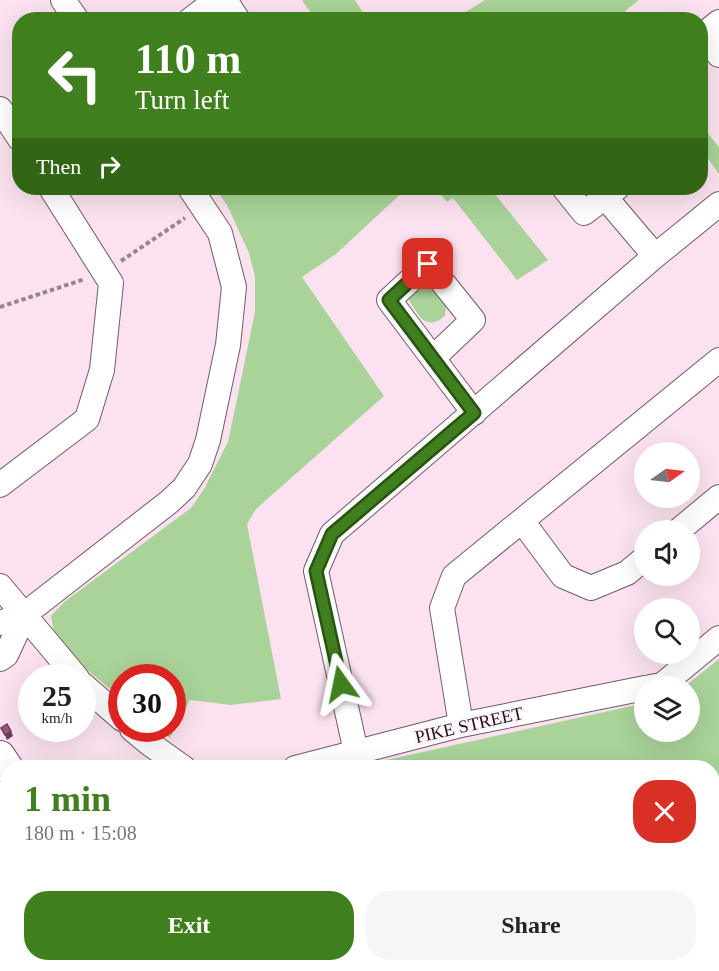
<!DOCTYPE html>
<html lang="en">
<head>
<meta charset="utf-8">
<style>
  body { margin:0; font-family:"Times New Roman",serif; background:#f6f6f6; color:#222; height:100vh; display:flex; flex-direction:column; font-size:22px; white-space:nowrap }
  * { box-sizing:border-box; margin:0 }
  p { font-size:20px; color:#767676 }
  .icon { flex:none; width:33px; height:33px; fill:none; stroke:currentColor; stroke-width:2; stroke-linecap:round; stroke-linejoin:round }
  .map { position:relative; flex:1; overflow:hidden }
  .details { position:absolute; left:0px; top:760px; width:720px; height:212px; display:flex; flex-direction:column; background:#fff; border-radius:24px 24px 0 0; box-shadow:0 6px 24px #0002 }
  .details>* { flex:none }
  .guide { position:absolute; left:12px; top:12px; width:696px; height:183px; border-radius:24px; box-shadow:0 6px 24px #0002; background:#407f1d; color:#fff; overflow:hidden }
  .needle { width:39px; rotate:76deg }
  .fabs { position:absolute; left:634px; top:442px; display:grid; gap:12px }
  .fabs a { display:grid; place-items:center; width:66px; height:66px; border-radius:50%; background:#fff; box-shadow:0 6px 24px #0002; font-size:30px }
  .speed { position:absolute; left:18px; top:664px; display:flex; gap:12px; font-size:30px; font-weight:700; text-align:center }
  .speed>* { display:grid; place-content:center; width:78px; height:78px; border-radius:50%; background:#fff; box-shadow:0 6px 24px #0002; line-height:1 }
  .speed small { font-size:15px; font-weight:400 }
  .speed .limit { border:9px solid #d22; background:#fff; color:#111 }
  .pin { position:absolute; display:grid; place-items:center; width:51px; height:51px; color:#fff; margin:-26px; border-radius:12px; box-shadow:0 3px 9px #0006 }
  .me { position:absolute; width:66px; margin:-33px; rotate:348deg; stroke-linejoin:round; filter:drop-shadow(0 0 4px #0008) }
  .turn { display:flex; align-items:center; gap:21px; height:126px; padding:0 24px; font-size:27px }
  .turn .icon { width:78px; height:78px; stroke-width:2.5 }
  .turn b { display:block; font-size:42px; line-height:51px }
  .then { display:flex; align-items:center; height:57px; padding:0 24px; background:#0003; gap:12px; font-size:22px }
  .round { display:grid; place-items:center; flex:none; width:63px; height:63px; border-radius:24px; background:#f6f6f6 }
  .headline { display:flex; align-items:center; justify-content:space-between; height:102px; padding:0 24px }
  h1 { font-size:36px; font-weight:800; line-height:45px; color:#407f1d }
  .button { display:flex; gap:12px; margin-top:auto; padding:12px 24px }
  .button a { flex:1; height:69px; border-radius:24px; background:#407f1d; color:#fff; font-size:24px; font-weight:800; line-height:69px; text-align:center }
  .button a+a { background:#f6f6f6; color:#222 }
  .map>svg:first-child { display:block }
  .green { fill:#a9d398 }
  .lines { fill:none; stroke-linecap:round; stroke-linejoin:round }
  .minor-casing { stroke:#705a66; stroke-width:26 }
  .tertiary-casing { stroke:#705a66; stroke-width:32 }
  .path { stroke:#96848e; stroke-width:4; stroke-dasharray:4.5 3; stroke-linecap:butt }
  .minor { stroke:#fff; stroke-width:24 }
  .tertiary { stroke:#fff; stroke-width:30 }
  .shaded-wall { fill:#6c3d5a }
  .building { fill:#9b5781; stroke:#6c3d5a; stroke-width:1.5 }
  .route-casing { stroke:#2a5313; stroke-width:15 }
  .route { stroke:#407f1d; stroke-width:10 }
  .labels { text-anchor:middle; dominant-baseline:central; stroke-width:5; stroke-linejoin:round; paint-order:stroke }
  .street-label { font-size:18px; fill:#1b1318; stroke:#fff4fa }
</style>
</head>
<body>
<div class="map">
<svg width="719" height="971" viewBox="0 0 719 971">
  <rect width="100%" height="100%" fill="#fce2f0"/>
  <path class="green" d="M302,0h53l12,19h-52z
    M485,0h154l-14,11 5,8h-176z
    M700,124l19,23v27l-18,-25z
    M215,188h192l-71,66 -34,23 82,119 -128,113 -9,15 34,175 -50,6 -41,-5 -20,38 -11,-9h13v-51h-50l-1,20 -52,-43 -15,-22 -3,-17 13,-14 127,-94 13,-19 24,-47 27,-130v-35l-6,-24 -22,-48z
    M435,188h55l58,72 -31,20 -64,-82 -6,4z
    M425,284h5l16,21 -1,11c-21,17 -27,-3 -38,-19l12,-12z
    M719,659v312h-719v-14l7,-26 1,33h704v-196h-362l295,-65v29h45v-45h-6z"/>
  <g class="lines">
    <defs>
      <path id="minor" d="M63,0l14,20
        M190,20l25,-19 12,2 11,17
        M719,22l-15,12 15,21
        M0,109l20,30
        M564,188l20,25 33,-25
        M605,197l50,59
        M433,358l40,-38 -45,-56 -39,36 85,113
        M0,485l87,-66 15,-49 9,-87 -60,-95
        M522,521l41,55 28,12 36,-15 18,-15
        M678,531l41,-34
        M0,586l77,92
        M0,623l25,-9 144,-112 15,-14 16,-24 8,-24 20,-95 6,-58 -14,-54 -30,-45
        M0,659l6,-4 19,-41
        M82,684l40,35
        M650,687l12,-2 57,-47
        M461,725l-19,-117 12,-32 265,-216
        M132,729l18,15 34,24
        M356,752l-40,-181 16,-37 323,-278 64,-52
        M295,768l166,-43 184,-37"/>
      <path id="tertiary" d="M0,756l8,12
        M0,819v6
        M0,911l8,-30"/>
    </defs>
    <use href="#minor" class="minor-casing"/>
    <use href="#tertiary" class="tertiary-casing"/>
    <path class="path" d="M121,261l64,-43
      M0,307l85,-28"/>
    <use href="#minor" class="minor"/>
    <use href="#tertiary" class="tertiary"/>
  </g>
  <path class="shaded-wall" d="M11,731l2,5 -6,4 -2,-5z"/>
  <path class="building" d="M7,724l4,7 -6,4 -4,-7z"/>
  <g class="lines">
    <defs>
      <path id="route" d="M341,684l-25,-113 16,-37 142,-121 -85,-113 39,-36"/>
    </defs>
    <use href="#route" class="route-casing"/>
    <use href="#route" class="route"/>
  </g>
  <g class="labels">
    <g class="street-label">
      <text transform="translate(469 725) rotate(-13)">PIKE STREET</text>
    </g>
  </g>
</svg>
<div class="fabs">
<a><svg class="needle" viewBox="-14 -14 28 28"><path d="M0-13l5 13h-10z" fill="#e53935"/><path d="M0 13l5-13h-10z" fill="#767676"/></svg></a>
<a><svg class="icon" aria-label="sound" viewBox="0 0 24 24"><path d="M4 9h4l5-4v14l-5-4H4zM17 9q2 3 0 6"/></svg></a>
<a><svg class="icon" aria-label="search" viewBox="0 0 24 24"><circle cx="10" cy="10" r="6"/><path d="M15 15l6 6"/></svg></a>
<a><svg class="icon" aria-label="layers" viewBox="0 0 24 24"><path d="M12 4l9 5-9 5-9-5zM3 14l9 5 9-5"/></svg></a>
</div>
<div class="speed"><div>25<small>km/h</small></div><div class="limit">30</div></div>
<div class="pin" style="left:428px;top:264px;background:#d93025"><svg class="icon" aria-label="arrive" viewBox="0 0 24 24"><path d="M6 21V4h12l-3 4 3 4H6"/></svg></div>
<svg class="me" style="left:341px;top:684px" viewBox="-20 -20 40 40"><path d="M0-17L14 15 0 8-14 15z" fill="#407f1d" stroke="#fff" stroke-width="4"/></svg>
<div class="guide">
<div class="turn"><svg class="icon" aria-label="left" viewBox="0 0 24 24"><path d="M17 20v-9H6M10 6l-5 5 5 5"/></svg><div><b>110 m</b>Turn left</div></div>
<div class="then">Then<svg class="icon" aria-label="right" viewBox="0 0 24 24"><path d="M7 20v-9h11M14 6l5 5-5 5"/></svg></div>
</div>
<section class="details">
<div class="headline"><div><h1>1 min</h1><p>180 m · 15:08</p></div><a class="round" style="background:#d93025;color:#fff"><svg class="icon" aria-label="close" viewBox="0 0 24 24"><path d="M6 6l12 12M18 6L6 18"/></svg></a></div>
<div class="button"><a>Exit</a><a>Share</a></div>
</section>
</div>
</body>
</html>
